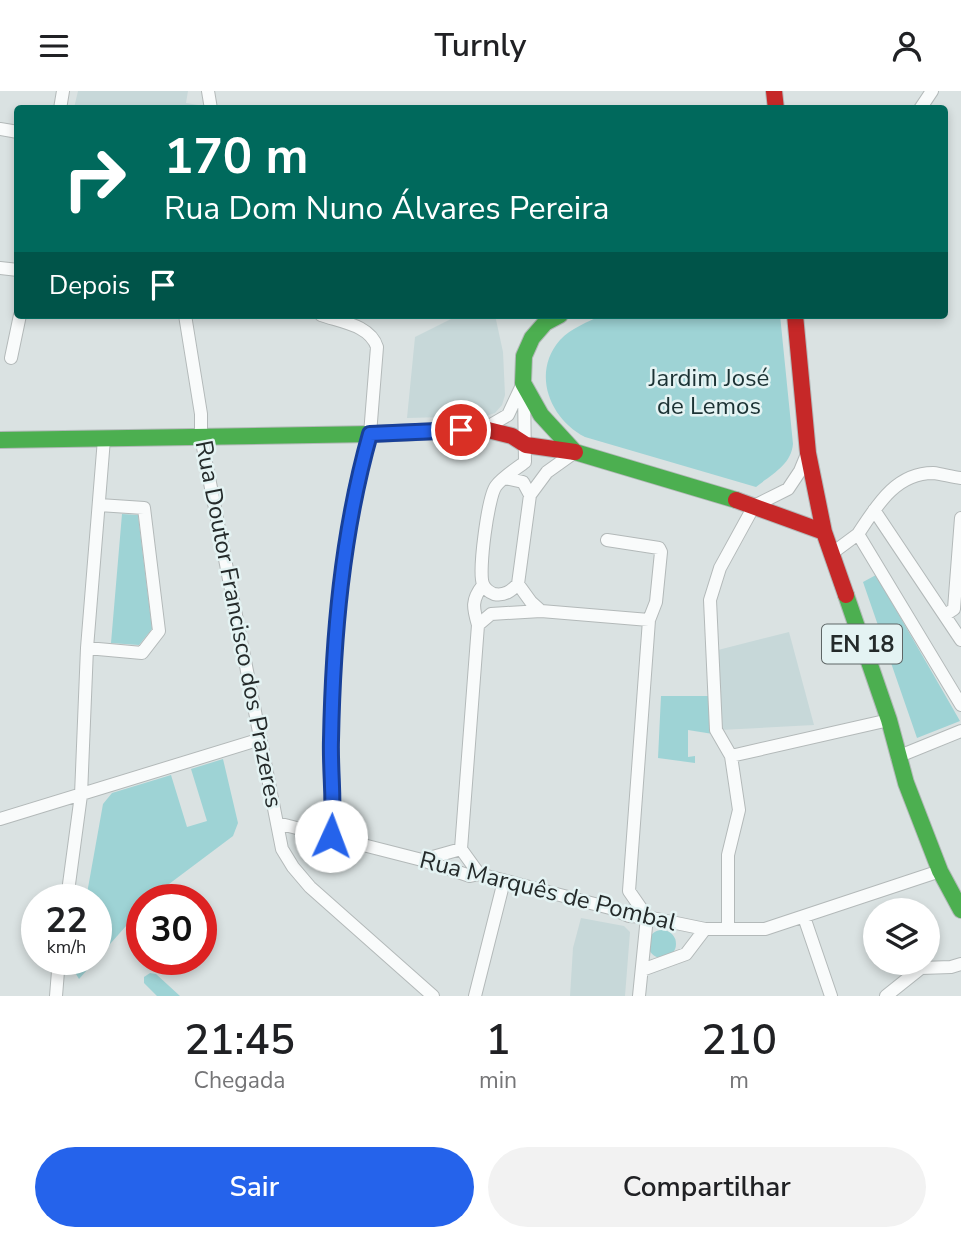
<!DOCTYPE html>
<html lang="pt">
<head>
<meta charset="utf-8">
<style>
  body { margin:0; font-family:"Nunito Sans",sans-serif; background:#f2f2f2; color:#202124; height:100vh; display:flex; flex-direction:column; font-size:26px; white-space:nowrap }
  * { box-sizing:border-box; margin:0 }
  p { font-size:23px; color:#757577 }
  .icon { flex:none; width:38px; height:38px; fill:none; stroke:currentColor; stroke-width:2; stroke-linecap:round; stroke-linejoin:round }
  .map { position:relative; height:905px; overflow:hidden }
  .sheet { display:flex; flex-direction:column; background:#fff; flex:1 }
  .sheet>* { flex:none }
  .banner { position:absolute; left:14px; top:14px; width:934px; height:214px; border-radius:7px; box-shadow:0 4px 10px #0003; background:#00695c; color:#fff; overflow:hidden }
  .controls { position:absolute; left:863px; top:807px; display:grid; gap:14px }
  .controls a { display:grid; place-items:center; width:77px; height:77px; border-radius:50%; background:#fff; box-shadow:0 4px 10px #0003; font-size:35px }
  .speed { position:absolute; left:21px; top:793px; display:flex; gap:14px; font-size:35px; font-weight:700; text-align:center }
  .speed>* { display:grid; place-content:center; width:91px; height:91px; border-radius:50%; background:#fff; box-shadow:0 4px 10px #0003; line-height:1 }
  .speed small { font-size:18px; font-weight:400 }
  .speed .limit { border:10px solid #d22; background:#fff; color:#111 }
  .pin { position:absolute; display:grid; place-items:center; width:60px; height:60px; color:#fff; margin:-30px; border:4px solid #fff; border-radius:50%; box-shadow:0 2px 7px #0007 }
  .me { position:absolute; width:77px; margin:-38px; rotate:2deg; stroke-linejoin:round; filter:drop-shadow(0 0 5px #0008) }
  .turn { display:flex; align-items:center; gap:24px; height:147px; padding:0 35px; font-size:32px }
  .turn .icon { width:91px; height:91px; stroke-width:2.5 }
  .turn b { display:block; font-size:49px; line-height:60px }
  .then { display:flex; align-items:center; height:66px; padding:0 35px; background:#0003; gap:14px; font-size:26px }
  .eta { display:flex; justify-content:space-evenly; align-items:center; height:119px; text-align:center }
  .eta b { font-size:42px; font-weight:600; line-height:49px }
  .primary-button { display:flex; gap:14px; margin-top:auto; padding:14px 35px }
  .primary-button a { flex:1; height:80px; border-radius:42px; background:#2563eb; color:#fff; font-size:28px; font-weight:600; line-height:80px; text-align:center }
  .primary-button a+a { background:#f2f2f2; color:#202124 }
  header { display:flex; justify-content:space-between; align-items:center; height:91px; padding:0 35px; background:#fff; font-size:32px; font-weight:600 }
  .map>svg:first-child { display:block }
  .built { fill:#c7d8d9 }
  .green { fill:#9ed3d5 }
  .lines { fill:none; stroke-linecap:round; stroke-linejoin:round }
  .street-casing { stroke:#b3b9b9; stroke-width:14 }
  .fast-casing { stroke:#b3b9b9; stroke-width:18 }
  .jam-casing { stroke:#b3b9b9; stroke-width:18 }
  .street { stroke:#f9fbfb; stroke-width:12 }
  .fast { stroke:#4caf50; stroke-width:16 }
  .jam { stroke:#c62828; stroke-width:16 }
  .route-casing { stroke:#184099; stroke-width:18 }
  .route { stroke:#2563eb; stroke-width:12 }
  .labels { text-anchor:middle; dominant-baseline:central; stroke-width:5; stroke-linejoin:round; paint-order:stroke }
  .shield { fill:#e4f3f3; stroke:#5e6666; stroke-width:2 }
  .shield-label { font-size:23px; font-weight:bold; fill:#242a2a }
  .park-label { font-size:24px; fill:#1c3234; stroke:#e4f3f3 }
  .street-label { font-size:24px; fill:#242a2a; stroke:#e4f3f3 }
</style>
</head>
<body>
<header><svg class="icon" aria-label="menu" viewBox="0 0 24 24"><path d="M4 6h16M4 12h16M4 18h16"/></svg>Turnly<svg class="icon" aria-label="person" viewBox="0 0 24 24"><circle cx="12" cy="8" r="4"/><path d="M4 21q1-7 8-7t8 7"/></svg></header>
<div class="map">
<svg width="961" height="905" viewBox="0 0 961 905">
  <rect width="100%" height="100%" fill="#dae2e2"/>
  <path class="built" d="M78,0h110l-2,12 12,2 -1,4 -123,-1z
    M459,224h36l8,37 2,43 -3,10 -7,8 -9,3 -79,2 8,-81z
    M789,541l25,93 -93,5 -3,-80z
    M581,827l43,8 6,6 -5,64h-55l3,-48z"/>
  <path class="green" d="M602,224h178l13,129c-2,21 -21,30 -37,43l-171,-50c-35,-18 -54,-64 -25,-97 11,-12 28,-18 42,-25z
    M122,423l16,1 14,114 -13,16 -28,-2z
    M876,484l84,146 -43,17 -54,-156z
    M661,605h50l2,38 -25,-4v27l7,-1v7l-37,-5z
    M223,668l15,64 -5,13 -84,63h-7v9l-63,71 -6,-10 2,-10h21v-60h-10l17,-95 9,-11 59,-18 16,52 20,-6 -16,-52z
    M648 853a14 14 0 1 1 28 0a14 14 0 1 1-28 0Z
    M150,882l6,1 24,22h-23l-13,-13v-6z"/>
  <g class="lines">
    <defs>
      <path id="street" d="M208,0l3,18
        M60,18l3,-18
        M920,18l12,-18
        M0,38l18,3
        M0,177l18,2
        M185,224l16,99v23l81,412 11,18 17,20 123,109
        M321,224c20,7 49,10 56,32l-7,87 -14,49 -17,109 -8,149 2,79 -2,16
        M11,267l9,-43
        M484,338l24,-14 15,-32
        M505,387l18,4 7,13 -12,89c-7,7 -13,12 -24,10 -5,-2 -9,-5 -11,-10 -5,-12 5,-88 13,-98 7,-9 20,-17 29,-24l-1,-72
        M530,404l17,-23 28,-20
        M874,419l87,130
        M858,443c18,-27 37,-61 75,-61 9,1 19,4 28,5
        M607,449l52,8 2,4 -5,50 -7,18 -20,271 18,26
        M831,463l27,-20 103,171
        M518,493l13,18 10,9
        M945,524l9,-6 7,-91
        M478,534l13,-11 50,-3 108,9
        M87,557l55,5 17,-22 -15,-123 -45,-3
        M731,665l158,-36
        M897,666l64,-26
        M0,728l261,-80
        M277,732l145,37 48,16 9,-2 131,34 19,8 18,1 58,12h60l175,-58
        M422,769l39,-11
        M479,783l-18,-25 17,-224c-5,-17 -7,-25 5,-40
        M67,808l14,-104 6,-147 17,-209
        M804,826l27,79
        M728,838v-74l11,-45 -8,-54 -15,-26 -6,-130 10,-32 34,-62 34,-17 12,-18 7,-17
        M642,879l44,-16 19,-25
        M56,905l3,-37
        M475,905l29,-115
        M639,905l8,-79
        M886,905l35,-28 30,-1 10,-3"/>
      <path id="fast" d="M560,224l-15,8 -13,15 -8,18 -1,27 18,32 34,37 161,48
        M0,349l373,-6
        M846,504l43,125 17,63 34,88 21,39"/>
      <path id="jam" d="M774,0l2,18
        M795,224l13,138 16,79 22,63
        M373,343l111,-5 28,7 14,9 49,7
        M736,409l88,32"/>
    </defs>
    <use href="#street" class="street-casing"/>
    <use href="#fast" class="fast-casing"/>
    <use href="#jam" class="jam-casing"/>
    <use href="#street" class="street"/>
    <use href="#fast" class="fast"/>
    <use href="#jam" class="jam"/>
  </g>
  <g class="lines">
    <defs>
      <path id="route" d="M331,745c4,-32 -1,-64 0,-96 2,-103 11,-207 39,-306l91,-4"/>
    </defs>
    <use href="#route" class="route-casing"/>
    <use href="#route" class="route"/>
  </g>
  <g class="labels">
    <rect class="shield" x="822" y="533.5" width="80" height="39" rx="5"/>
    <g class="shield-label">
      <text x="862" y="553">EN 18</text>
    </g>
    <g class="park-label">
      <text x="709" y="287">Jardim José<tspan x="709" dy="28">de Lemos</tspan></text>
    </g>
    <g class="street-label">
      <text transform="translate(239 533) rotate(79)">Rua Doutor Francisco dos Prazeres</text>
      <text transform="translate(548 800) rotate(14)">Rua Marquês de Pombal</text>
    </g>
  </g>
</svg>
<div class="controls">
<a><svg class="icon" aria-label="layers" viewBox="0 0 24 24"><path d="M12 4l9 5-9 5-9-5zM3 14l9 5 9-5"/></svg></a>
</div>
<div class="speed"><div>22<small>km/h</small></div><div class="limit">30</div></div>
<div class="pin" style="left:461px;top:339px;background:#d93025"><svg class="icon" aria-label="arrive" viewBox="0 0 24 24"><path d="M6 21V4h12l-3 4 3 4H6"/></svg></div>
<svg class="me" style="left:331px;top:745px" viewBox="-20 -20 40 40"><circle r="19" fill="#fff"/><path d="M0-13L10 11 0 6-10 11z" fill="#2563eb"/></svg>
<div class="banner">
<div class="turn"><svg class="icon" aria-label="right" viewBox="0 0 24 24"><path d="M7 20v-9h11M14 6l5 5-5 5"/></svg><div><b>170 m</b>Rua Dom Nuno Álvares Pereira</div></div>
<div class="then">Depois<svg class="icon" aria-label="arrive" viewBox="0 0 24 24"><path d="M6 21V4h12l-3 4 3 4H6"/></svg></div>
</div>
</div>
<section class="sheet">
<div class="eta">
<div><b>21:45</b><p>Chegada</p></div>
<div><b>1</b><p>min</p></div>
<div><b>210</b><p>m</p></div>
</div>
<div class="primary-button"><a>Sair</a><a>Compartilhar</a></div>
</section>
</body>
</html>
